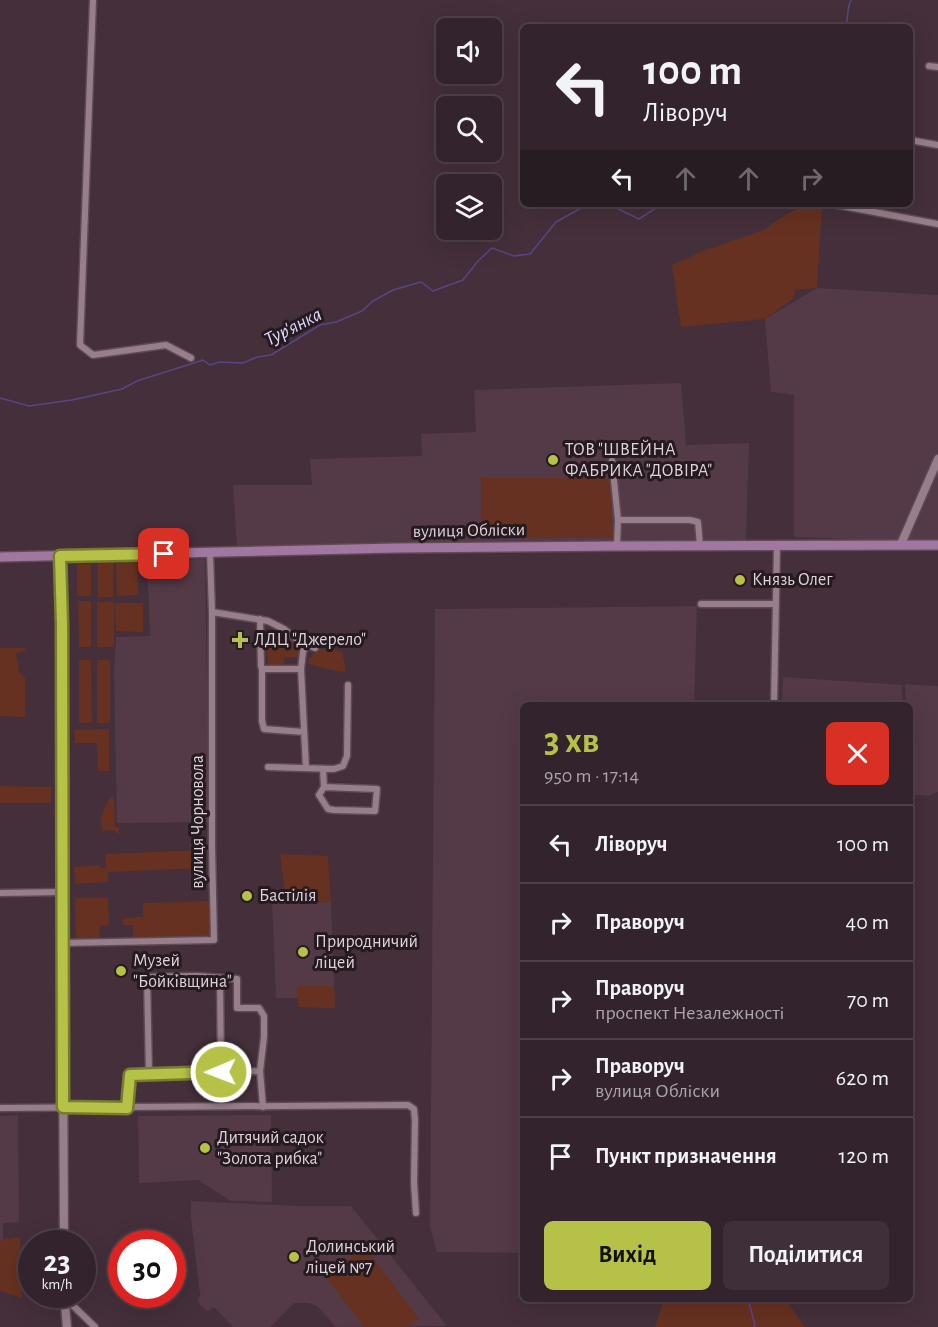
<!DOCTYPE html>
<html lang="uk">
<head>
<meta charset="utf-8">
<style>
  body { margin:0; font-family:"Alegreya Sans",sans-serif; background:#3e2f38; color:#f1f3f6; height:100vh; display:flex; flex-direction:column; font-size:22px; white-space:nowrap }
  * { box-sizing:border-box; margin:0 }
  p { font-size:20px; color:#a9a4a9 }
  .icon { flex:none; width:33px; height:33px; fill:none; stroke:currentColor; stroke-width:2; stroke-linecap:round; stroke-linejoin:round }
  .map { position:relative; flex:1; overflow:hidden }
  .panel { position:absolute; left:520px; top:702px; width:393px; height:600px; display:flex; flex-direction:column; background:#33232c; border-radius:9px; box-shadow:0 6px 24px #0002,0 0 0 2px #4e4048 }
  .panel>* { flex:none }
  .hud { position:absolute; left:520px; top:24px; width:393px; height:183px; border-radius:9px; box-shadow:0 6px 24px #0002,0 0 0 2px #4e4048; background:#33232c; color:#f1f3f6; overflow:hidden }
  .controls { position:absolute; left:436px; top:18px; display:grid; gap:12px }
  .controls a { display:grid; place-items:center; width:66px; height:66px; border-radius:9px; background:#33232c; box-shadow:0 6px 24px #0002,0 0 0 2px #4e4048; font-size:30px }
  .speed { position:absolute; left:18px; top:1230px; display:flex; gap:12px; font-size:30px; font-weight:700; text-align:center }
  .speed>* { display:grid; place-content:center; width:78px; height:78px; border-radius:50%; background:#33232c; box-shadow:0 6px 24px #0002,0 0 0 2px #4e4048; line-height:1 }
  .speed small { font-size:15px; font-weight:400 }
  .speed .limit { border:9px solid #d22; background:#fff; color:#111 }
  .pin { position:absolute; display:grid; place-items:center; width:51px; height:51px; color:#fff; margin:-26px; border-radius:12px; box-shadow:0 3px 9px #0006 }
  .me { position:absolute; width:66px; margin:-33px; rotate:269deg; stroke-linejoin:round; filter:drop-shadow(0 0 4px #0008) }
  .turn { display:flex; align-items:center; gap:21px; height:126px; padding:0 24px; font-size:27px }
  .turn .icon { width:78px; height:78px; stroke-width:2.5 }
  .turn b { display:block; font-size:42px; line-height:51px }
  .lanes { display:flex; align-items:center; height:57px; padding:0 24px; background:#0003; justify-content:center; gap:30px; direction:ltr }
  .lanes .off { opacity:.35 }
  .round { display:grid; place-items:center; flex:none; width:63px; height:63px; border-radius:9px; background:#3e2f38 }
  .overview { display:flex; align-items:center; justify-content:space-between; height:102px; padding:0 24px }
  h1 { font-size:36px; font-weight:700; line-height:45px; color:#b6c148 }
  .button { display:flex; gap:12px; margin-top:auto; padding:12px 24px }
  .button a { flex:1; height:69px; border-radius:9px; background:#b6c148; color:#111; font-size:24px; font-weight:700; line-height:69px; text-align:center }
  .button a+a { background:#3e2f38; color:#f1f3f6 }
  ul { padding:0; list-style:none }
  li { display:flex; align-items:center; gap:18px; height:78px; padding:0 24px; border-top:2px solid #4e4048 }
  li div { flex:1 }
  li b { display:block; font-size:22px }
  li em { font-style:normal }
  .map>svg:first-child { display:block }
  .built { fill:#543947 }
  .green { fill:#663120 }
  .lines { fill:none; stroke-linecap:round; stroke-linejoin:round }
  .stream { stroke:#594585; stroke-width:1.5 }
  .street-casing { stroke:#5d4b54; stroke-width:9 }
  .secondary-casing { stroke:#5d4b54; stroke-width:11 }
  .primary-casing { stroke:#5d4b54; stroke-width:12 }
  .street { stroke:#977e8a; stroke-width:6 }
  .secondary { stroke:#977e8a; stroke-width:8 }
  .primary { stroke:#a177a1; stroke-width:9 }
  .route-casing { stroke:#767d2f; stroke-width:15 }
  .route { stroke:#b6c148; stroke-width:10 }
  .poi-dot { fill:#b6c148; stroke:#241a1f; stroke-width:2 }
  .labels { text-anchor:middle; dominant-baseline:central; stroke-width:6; stroke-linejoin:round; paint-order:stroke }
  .poi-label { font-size:18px; fill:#dfd1d8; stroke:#241a1f; text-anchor:start }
  .street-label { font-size:18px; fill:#dfd1d8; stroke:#241a1f }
  .water-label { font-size:20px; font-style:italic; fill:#e1d8fe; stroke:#241a1f }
</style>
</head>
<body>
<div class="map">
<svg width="938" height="1327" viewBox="0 0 938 1327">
  <rect width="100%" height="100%" fill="#442f3a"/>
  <path class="built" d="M817,288l121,7v247l-144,-5v-142l-23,-3 -6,-73z
    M681,383l5,62 63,-2 -3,98 -509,7 -4,-63h79l-2,-26 112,-3 -1,-22 55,-2 -2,-42z
    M205,559l4,263 -92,1 -3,-151 2,-35 34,-1 -3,-75z
    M697,606l-3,99h-170l-1,548 -86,-1 -7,-24 5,-619z
    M783,677l119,8v20h-120z
    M905,684l33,2v106l-10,4 -17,-2 -1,-89h-4z
    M272,899l41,3h18l4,106 -36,-1 -1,-9h-22z
    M18,1115l1,107 -16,1v42l-3,3v-152z
    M271,1115l1,87 -41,-1 -33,-21 -59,3 -1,-67z
    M191,1201l109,5h51l96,120 -111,1 -19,-21 -8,-3h-15l-24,24h-37l-19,-20 -7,4 -10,-10 3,-6 -9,-76z"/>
  <path class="green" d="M822,205l-5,83 -22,2 -2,9 -28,20 -84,8 -9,-62 31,-14 61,-21 18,-13 20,-11z
    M481,478h129l3,60h-132z
    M98,562h15v35h-15z
    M137,562l1,33 -21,1 -1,-33z
    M77,564h14v32h-14z
    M78,601h13v46h-12z
    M97,602h17v45h-17z
    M115,603h28v29l-27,-1z
    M282,632l18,14 -1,12 -15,-1v9l-16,-1 -1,-22 15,1z
    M0,648h25v3l-9,2 3,19 6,6v39l-25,-1z
    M320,649l16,1 6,2 3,12v8l-13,-2 -23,-6v-6l4,-1 1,-7z
    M79,660h12l1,63h-13z
    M97,660h13v63h-13z
    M109,729v42h-11l-1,-28h-22l-1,-13z
    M0,786l52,1 -1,16h-51z
    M110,797h4l1,30h4v6h-3l-2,-3 -12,1 -1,-14z
    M204,850v18l-96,4v10l-33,2 -1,-17 26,-2 1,3h5v-14z
    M280,854l48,2 3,46 -45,-3z
    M75,898h33l1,27 -10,1 1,14 -24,1z
    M210,901l1,36 -78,2v-14h-10v-7l20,-1v-14z
    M297,986h37l1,21h-36z
    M20,1237l2,61 -22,-7v-51z
    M365,1247l54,72 -11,8h-44l-38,-50z
    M664,1299h121l20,28h-150z"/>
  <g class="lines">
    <path class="stream" d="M846,27c2,-9 1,-19 5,-27
      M603,204l9,2 27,13 17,-11 13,-4
      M0,398l29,8 43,-6 50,-11 15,-8 66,-21 7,5 9,-3 24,1 14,-6 14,-2 49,-30 16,-3 26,-11 11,-10 20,-11 28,-8 12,9 30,-11 15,-19 14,-13 22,8 16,-2 26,-32 27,-15 12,-3
      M748,1299l7,26 -1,2"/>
    <defs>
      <path id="street" d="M93,0l-13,345 13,10 73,-10 25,13
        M929,66l9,1
        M910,140l28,5
        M832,204l106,20
        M612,461l6,59 -1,26
        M618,520h72l8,2 2,24
        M701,604h75
        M212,612l56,9 16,8 15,12 16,7
        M260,619l1,47 1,3v52l2,8 40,3
        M262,669h39l5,99
        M301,669l2,-17 3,-7
        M774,705l3,-160
        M268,767l66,2 9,-3 4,-10 1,-71
        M323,769l1,18 53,2 -2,22 -41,-1 -6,-1 -9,-14 5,-8
        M0,893l62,-1
        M62,943l152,-3 -2,-93v-235l-2,-59
        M220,978l1,94
        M149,1074l-2,-97 49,-1 41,3v29h22l5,8v21l-4,34
        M0,1108l408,-3 6,4 1,11 -1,63 2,30
        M127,1108l3,-33 130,-4 3,36
        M65,1298l30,29"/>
      <path id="secondary" d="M901,544l37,-85
        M60,556l1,68 3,620
        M64,1294l3,33"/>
      <path id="primary" d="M0,557l396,-9 221,-2 321,-1"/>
    </defs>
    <use href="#street" class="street-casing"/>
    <use href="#secondary" class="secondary-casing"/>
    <use href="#primary" class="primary-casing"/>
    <use href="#street" class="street"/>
    <use href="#secondary" class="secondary"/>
    <use href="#primary" class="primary"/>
  </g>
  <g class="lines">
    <defs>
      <path id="route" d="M164,554l-104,2 2,68 1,483 64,1 3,-33 91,-3"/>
    </defs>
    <use href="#route" class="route-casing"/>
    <use href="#route" class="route"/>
  </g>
  <g class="poi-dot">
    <circle cx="553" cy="460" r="6"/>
    <circle cx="740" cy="580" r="6"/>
    <path d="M237 631h6v6h6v6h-6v6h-6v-6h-6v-6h6z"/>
    <circle cx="247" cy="896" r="6"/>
    <circle cx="303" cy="952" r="6"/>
    <circle cx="121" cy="971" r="6"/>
    <circle cx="205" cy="1148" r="6"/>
    <circle cx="294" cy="1257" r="6"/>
  </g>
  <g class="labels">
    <g class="poi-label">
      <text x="565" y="450">ТОВ "ШВЕЙНА<tspan x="565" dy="21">ФАБРИКА "ДОВІРА"</tspan></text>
      <text x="752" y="580">Князь Олег</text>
      <text x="254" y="640">ЛДЦ "Джерело"</text>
      <text x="259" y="896">Бастілія</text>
      <text x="315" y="942">Природничий<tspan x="315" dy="21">ліцей</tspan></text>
      <text x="133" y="961">Музей<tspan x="133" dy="21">"Бойківщина"</tspan></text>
      <text x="217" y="1138">Дитячий садок<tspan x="217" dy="21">"Золота рибка"</tspan></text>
      <text x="306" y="1247">Долинський<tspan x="306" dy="21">ліцей №7</tspan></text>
    </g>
    <g class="street-label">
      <text transform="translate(469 531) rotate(-1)">вулиця Обліски</text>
      <text transform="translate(198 822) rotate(-90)">вулиця Чорновола</text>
    </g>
    <g class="water-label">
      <text transform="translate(293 327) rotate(-27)">Тур'янка</text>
    </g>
  </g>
</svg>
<div class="controls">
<a><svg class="icon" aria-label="sound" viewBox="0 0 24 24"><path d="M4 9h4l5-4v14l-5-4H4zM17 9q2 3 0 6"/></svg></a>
<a><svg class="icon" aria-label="search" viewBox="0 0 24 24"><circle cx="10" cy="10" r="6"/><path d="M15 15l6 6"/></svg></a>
<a><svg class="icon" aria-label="layers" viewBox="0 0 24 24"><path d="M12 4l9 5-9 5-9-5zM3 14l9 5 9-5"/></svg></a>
</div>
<div class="speed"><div>23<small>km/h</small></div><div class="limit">30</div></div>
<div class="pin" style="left:164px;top:554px;background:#d93025"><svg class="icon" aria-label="arrive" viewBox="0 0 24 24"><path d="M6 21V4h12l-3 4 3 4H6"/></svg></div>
<svg class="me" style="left:221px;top:1072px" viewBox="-20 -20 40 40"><circle r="17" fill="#b6c148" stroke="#fff" stroke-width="3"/><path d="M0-11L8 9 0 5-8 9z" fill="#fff"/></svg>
<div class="hud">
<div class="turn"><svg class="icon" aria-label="left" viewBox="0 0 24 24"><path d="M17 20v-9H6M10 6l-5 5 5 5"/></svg><div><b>100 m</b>Ліворуч</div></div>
<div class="lanes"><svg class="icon" aria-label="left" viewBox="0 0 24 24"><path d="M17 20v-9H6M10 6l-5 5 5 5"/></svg><svg class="icon off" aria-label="ahead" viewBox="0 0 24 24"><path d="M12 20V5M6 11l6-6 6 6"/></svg><svg class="icon off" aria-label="ahead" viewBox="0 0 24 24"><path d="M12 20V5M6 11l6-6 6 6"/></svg><svg class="icon off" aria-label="right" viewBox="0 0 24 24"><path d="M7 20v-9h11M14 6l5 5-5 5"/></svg></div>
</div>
<section class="panel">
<div class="overview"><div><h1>3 хв</h1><p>950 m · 17:14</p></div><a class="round" style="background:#d93025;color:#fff"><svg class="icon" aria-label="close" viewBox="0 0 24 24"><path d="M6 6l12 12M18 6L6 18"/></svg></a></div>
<ul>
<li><svg class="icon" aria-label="left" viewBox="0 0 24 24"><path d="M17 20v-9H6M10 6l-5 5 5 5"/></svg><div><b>Ліворуч</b></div><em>100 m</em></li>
<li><svg class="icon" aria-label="right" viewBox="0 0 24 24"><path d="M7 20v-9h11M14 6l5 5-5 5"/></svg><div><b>Праворуч</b></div><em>40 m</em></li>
<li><svg class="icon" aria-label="right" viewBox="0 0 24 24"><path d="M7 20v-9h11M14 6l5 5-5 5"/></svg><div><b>Праворуч</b><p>проспект Незалежності</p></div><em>70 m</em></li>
<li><svg class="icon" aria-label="right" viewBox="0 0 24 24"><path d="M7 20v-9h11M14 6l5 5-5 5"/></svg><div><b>Праворуч</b><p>вулиця Обліски</p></div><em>620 m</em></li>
<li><svg class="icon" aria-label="arrive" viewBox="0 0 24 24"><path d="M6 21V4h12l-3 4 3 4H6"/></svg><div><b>Пункт призначення</b></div><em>120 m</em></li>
</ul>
<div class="button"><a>Вихід</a><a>Поділитися</a></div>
</section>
</div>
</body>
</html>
